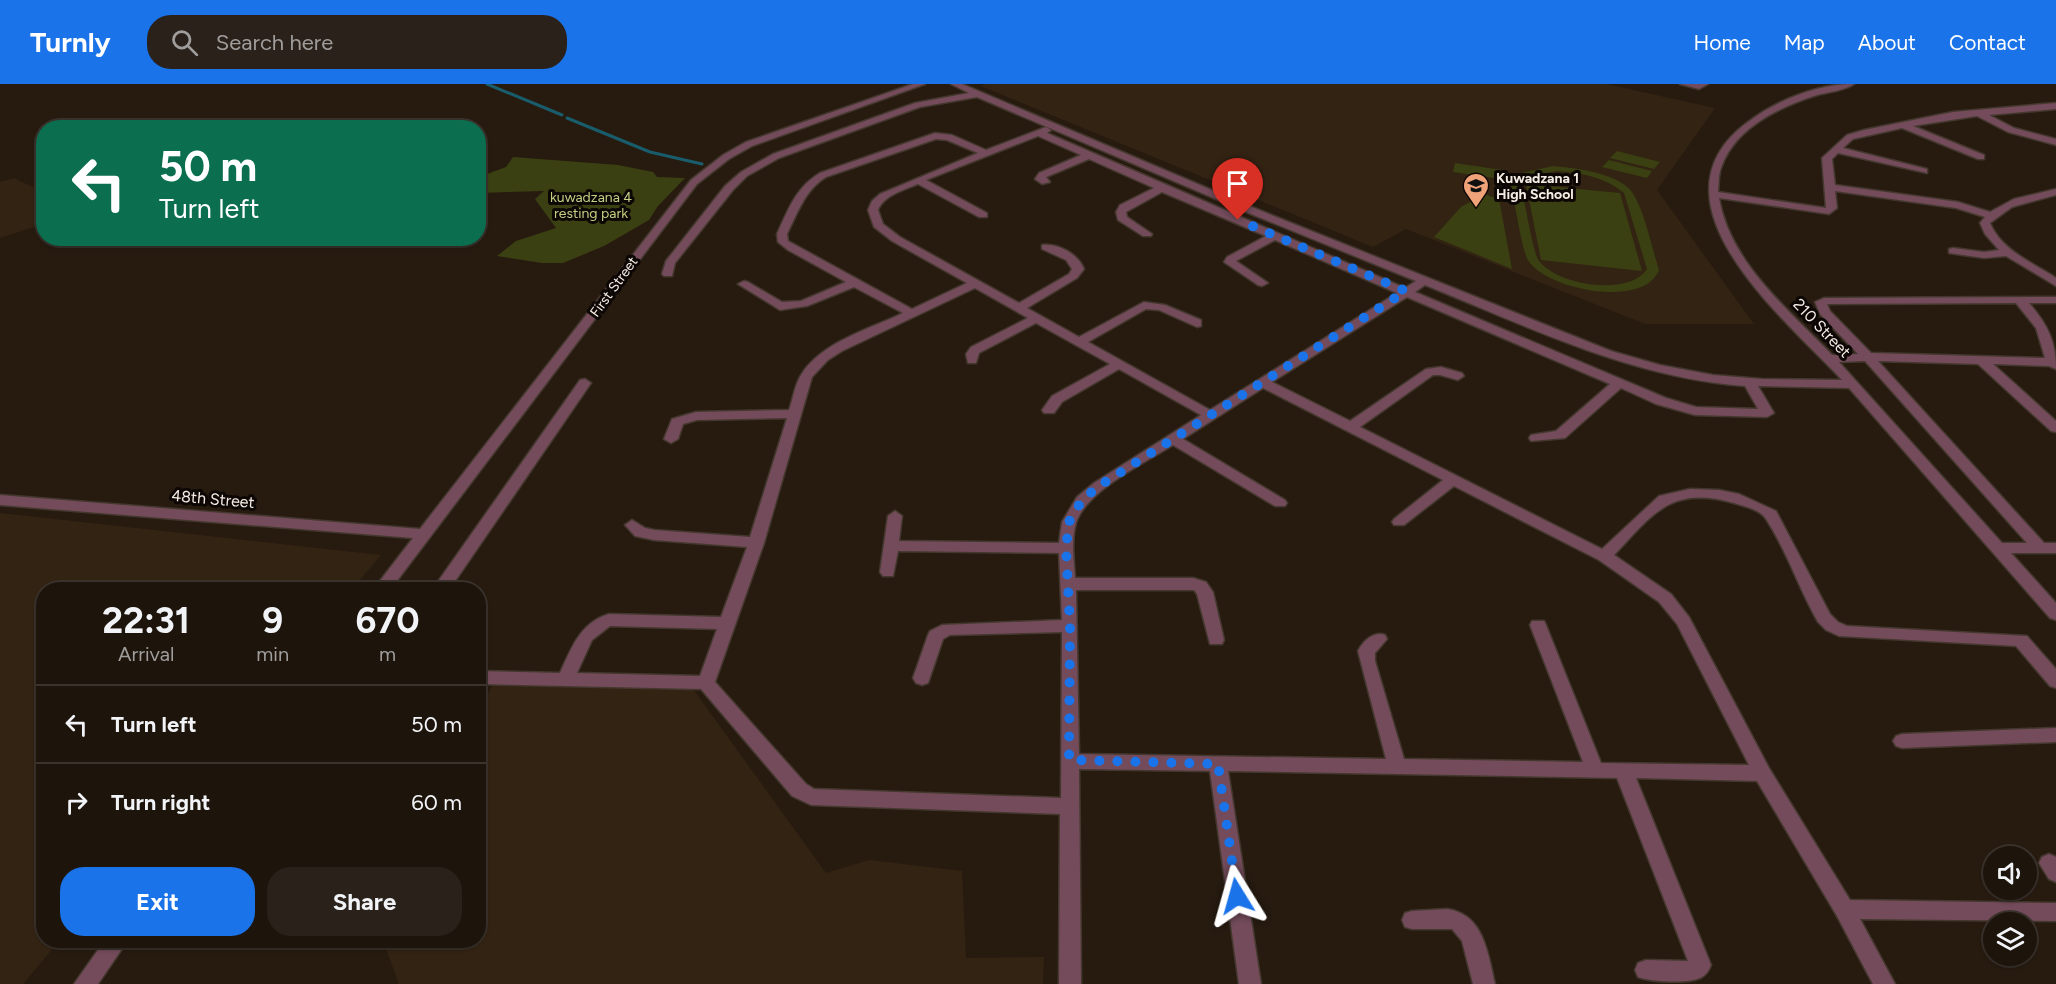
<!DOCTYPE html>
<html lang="en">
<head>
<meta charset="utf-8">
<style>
  body { margin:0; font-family:Figtree,sans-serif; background:#2a211a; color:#f1f3f6; height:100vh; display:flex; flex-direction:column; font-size:22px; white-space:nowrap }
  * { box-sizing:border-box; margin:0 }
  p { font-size:20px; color:#a09e9d }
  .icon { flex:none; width:33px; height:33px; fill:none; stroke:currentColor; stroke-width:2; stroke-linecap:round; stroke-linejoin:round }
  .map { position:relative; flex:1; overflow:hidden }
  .side { position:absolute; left:36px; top:498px; width:450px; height:366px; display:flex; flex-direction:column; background:#1d140c; border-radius:24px; box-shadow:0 2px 4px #0004,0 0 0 2px #3b332d }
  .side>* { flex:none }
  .guide { position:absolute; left:36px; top:36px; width:450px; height:126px; border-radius:24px; box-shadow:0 2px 4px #0004,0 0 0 2px #3b332d; background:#0b6e4f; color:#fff; overflow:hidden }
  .fabs { position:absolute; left:1983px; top:762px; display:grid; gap:12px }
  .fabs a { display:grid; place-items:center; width:54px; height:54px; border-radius:50%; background:#1d140c; box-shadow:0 2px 4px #0004,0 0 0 2px #3b332d; font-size:30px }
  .pin { position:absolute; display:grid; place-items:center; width:51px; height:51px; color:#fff; margin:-62px -26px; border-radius:50% 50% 50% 0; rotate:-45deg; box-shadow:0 0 6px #0007 }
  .pin .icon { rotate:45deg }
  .me { position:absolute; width:66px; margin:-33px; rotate:352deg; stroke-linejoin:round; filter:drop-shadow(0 0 4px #0008) }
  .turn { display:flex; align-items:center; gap:21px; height:126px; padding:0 24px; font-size:27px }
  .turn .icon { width:78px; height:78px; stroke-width:2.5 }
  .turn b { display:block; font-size:42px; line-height:51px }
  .eta { display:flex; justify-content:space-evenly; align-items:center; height:102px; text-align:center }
  .eta b { font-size:36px; font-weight:700; line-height:42px }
  .button { display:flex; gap:12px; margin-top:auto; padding:12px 24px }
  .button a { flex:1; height:69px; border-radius:24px; background:#1a73e8; color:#fff; font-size:24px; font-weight:700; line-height:69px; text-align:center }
  .button a+a { background:#2a211a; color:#f1f3f6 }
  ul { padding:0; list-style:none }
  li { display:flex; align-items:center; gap:18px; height:78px; padding:0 24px; border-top:2px solid #3b332d }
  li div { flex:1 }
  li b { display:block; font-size:22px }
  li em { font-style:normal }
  header { display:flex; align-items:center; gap:36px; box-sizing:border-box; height:84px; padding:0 30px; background:#1a73e8; color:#fff }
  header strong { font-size:28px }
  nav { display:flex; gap:33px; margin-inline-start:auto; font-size:21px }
  .search { width:420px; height:54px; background:#2a211a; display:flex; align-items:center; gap:15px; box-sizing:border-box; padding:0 21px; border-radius:24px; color:#a09e9d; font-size:22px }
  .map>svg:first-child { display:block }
  .built { fill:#332313 }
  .green { fill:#3a4011; fill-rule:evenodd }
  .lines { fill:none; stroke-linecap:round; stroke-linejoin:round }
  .stream { stroke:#195d6c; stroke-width:3 }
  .minor-casing { stroke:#44382e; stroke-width:3 }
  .minor { fill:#734b5a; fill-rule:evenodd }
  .route { stroke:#1a73e8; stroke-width:10; stroke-dasharray:0 18 }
  .labels { text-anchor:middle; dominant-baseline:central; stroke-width:6; stroke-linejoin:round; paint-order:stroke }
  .far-poi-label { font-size:14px; font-weight:bold; fill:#f5ece5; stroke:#0c0704; text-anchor:start }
  .far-park-label { font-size:14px; fill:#c3d084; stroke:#0c0704 }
  .far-street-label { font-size:14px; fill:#f5ece5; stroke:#0c0704 }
  .street-label { font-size:16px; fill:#f5ece5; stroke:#0c0704 }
</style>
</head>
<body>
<header>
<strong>Turnly</strong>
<div class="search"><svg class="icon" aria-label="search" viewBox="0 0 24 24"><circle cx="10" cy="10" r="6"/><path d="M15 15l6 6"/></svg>Search here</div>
<nav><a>Home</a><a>Map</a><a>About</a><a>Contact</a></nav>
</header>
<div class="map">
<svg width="2056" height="900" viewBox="0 0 2056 900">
  <rect width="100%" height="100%" fill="#271b10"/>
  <path class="built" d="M985,0h621l109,24 -58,82 97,134h-109l-239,-95 -33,18 -392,-161z
    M14,94l29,14v32l-43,14v-56z
    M0,429l381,42 -29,34 -308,1v350l15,1 -36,43h-23z
    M492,602l201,3 133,184 43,-13 93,11 4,87 78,-1 -1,27h-644l-16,-43 95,-1 1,-228z"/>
  <path class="green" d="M1617,67l43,11 -6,7 -44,-11z
    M513,73l105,8 35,7 4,5 28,1 -27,28 -9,14 -45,26 -41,17h-21l-45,-7 19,-15 40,-13 -21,-29 9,-8 -65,2v-16l27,-10z
    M1609,76l43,11 -5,7 -45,-11z
    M1455,79l47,7 -1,9 -48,-7z
    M1553,82c22,2 69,7 81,29 11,19 18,53 25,75 -2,4 -5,9 -8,11 -25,23 -106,7 -123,-21 -6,-9 -14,-62 -17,-76l6,-10zM1557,87c24,2 48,6 67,22l23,76c-18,28 -90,16 -108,-8 -6,-8 -15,-63 -18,-76l6,-8z
    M1526,100l94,9 22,78 -101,-11z
    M1484,110l15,5 13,70 -78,-32 27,-30z"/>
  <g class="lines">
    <path class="stream" d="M487,0l75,31
      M567,34l83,34 52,12"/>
    <defs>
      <path id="minor" d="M913,0h12l-173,62 -23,13 -32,25 -307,406h-17l40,-52 -413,-33v-10l420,34 271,-349 32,-25 23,-13z
        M951,0h11l297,126 352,141 49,14 53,10 49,4 80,1c-57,-61 -202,-179 -94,-258 29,-22 70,-38 106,-38 -10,7 -27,8 -40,12 -37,12 -80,33 -93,72 -3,8 -2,16 -3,24l108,16 -4,-50 25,-23 17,-5 89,-18 103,-9v6l-67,6 25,13 42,11v6l-48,-13 -31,-16 -64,10 71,29v4h-6l-76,-31 -49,11 -10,9 84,21v4l-89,-20 -6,6 3,26 123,17 32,10 24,-13 42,-10v6l-44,12 -22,16c11,27 43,40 66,55v8l-50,-30 -22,2 -35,-5v-4l4,-1 31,4 15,-2 -14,-16 -5,-11 5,-6 -29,-9 -121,-17 2,17 -8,6 -110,-16c11,65 70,112 113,157l26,-1 -38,-40 -5,-12 9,-4 232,-1v6h-27c18,21 27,38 27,66l-7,-3 -56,-2 63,57v11l-5,-1 -73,-67 -100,-3 166,182h12v10h-45l45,50v17l-6,-2 -201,-230 -91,-2 16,27 -7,4 -72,-2 -39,-11 -35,-16 -56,50 -34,3 -2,-3 2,-3 25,-4 54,-47 -203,-87 -135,85 78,39 76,-52 15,-2 21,6 2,3 -6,4 -18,-5h-7l-73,52 242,122 57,-53 31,-7 29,1 20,4 37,17 54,103 8,8 9,4 180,10 29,33v19l-6,-2 -34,-40 -177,-10 -13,-6 -8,-8c-19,-33 -31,-71 -52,-103 -5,-9 -22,-13 -32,-16 -63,-18 -80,10 -120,52l57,39 18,23 80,151 81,132 206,3v18l-196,-2 35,65h-22l-36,-68 -80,-135 -121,-3 75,187c-2,5 -4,9 -9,12 -10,7 -52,5 -64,0l-3,-7 3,-7 8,-3 42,1 -71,-183 -389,-7 33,213h-22l-29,-213 -131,-2 2,215h-22l1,-170 -249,-9 -19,-9 -91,-107 -223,-5v-13l82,2c12,-26 20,-50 49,-59l112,3 26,-70 -93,-7 -19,-4 -10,-11 7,-5 13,8 9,2 96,7 37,-119 -90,2 -14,4 -5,15 -7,4 -7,-4 8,-20 24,-7 93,-2c4,-11 6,-26 12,-35 20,-33 69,-46 102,-62l-49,-26 -47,19 -27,4 -42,-26 6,-3 4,1 34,20 19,-1 45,-19 -58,-32 -10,-8 -1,-8c11,-24 19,-47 43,-61l115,-40 17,2 34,15 60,-23 5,3 -4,3 358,155 11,-7 -165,-67 -274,-117 -57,10 -141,51 -32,18 -14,14 -58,73 -3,13h-8l-2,-2 4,-13 59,-75 16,-14 32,-18 142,-51 54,-10zM1038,52l43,19 -42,18 -4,6 7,5 8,-2 -4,-5 43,-18 65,29 -34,17 -4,7 2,8 25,16h8l1,-2 -25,-17 -1,-5 36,-20 104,44 -39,21 -3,5 34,23 4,1 6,-3 -32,-22 39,-21 122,53 -187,117 -122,-68 58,-33 13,1 38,17 4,-1v-6l-36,-15 -21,-3 -65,35 -52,-29 50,-30 7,-9c-6,-15 -26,-26 -42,-24v4l24,11 6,9 -3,5 -50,29 -119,-66 -17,-13 -5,-14c6,-15 26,-20 40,-26l61,33h8v-4l-61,-33zM936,55l11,1 31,13 -98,41 -8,7 -4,9 6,17 18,14 75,42 -55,26 -124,-68 -1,-7c11,-22 18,-44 39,-57zM1425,201c104,42 207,93 320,101l13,23 -62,-2 -30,-9 -251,-106zM975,204l53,30 -57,29 -5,7 2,9h8l3,-10 57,-30 74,41 -58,32 -10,14 2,3h10l8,-11 57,-33 82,46 -107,68 -17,14 -15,25 -3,21 -160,-2 3,-25 -7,-5 -7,5 -8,56 3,4h10l5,-25 161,2 3,67 -120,5 -12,6 -2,4 -15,43 3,5 6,2 6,-2 15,-44 7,-4 112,-3 -1,166 -247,-9 -8,-5 -91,-102 49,-139 48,-166 16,-17 14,-9zM2016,219l20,25 9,30 -174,-5 -41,-42 -3,-7zM1865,277l162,182h-25l-163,-181zM1263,304l180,92 -49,39 -2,3 2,3h10l50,-39 145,74 60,42 18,22 72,141 -148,-2 -55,-138 -2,-4h-12l-2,4 53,137 -179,-3 -29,-98v-8l12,-14 -2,-4c-11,-4 -22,6 -27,16l28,108 -307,-5 -3,-164h118l3,4 13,50h12l2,-4 -11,-48 -7,-10 -13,-4h-118c-1,-17 -4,-38 1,-55 10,-32 70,-61 97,-78l102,61h10l2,-3 -2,-3 -102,-61zM610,542l107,3 -17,47 -123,-3 15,-33z
        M1680,0h28l-9,5z
        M585,295l6,4 -142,207h-17l148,-210z
        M2056,644v14l-154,6 -6,-2 -3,-5 3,-5 6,-2z
        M2049,770l7,3v25l-7,-3 -10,-16 3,-6z
        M1447,825c37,5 41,45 48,75h-22l-11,-43 -10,-12h-40l-7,-2 -3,-7 3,-7 7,-2z
        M105,856h23l-30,44h-24z"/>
    </defs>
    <use href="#minor" class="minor-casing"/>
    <use href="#minor" class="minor"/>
  </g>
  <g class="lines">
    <path class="route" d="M1237,812l-19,-132 -149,-4 1,-134 -4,-78 3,-26 13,-22 17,-14 307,-195 -168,-71"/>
  </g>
  <defs>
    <symbol id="school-pin" viewBox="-11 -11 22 30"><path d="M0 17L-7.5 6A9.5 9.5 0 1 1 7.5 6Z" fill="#f0a279" stroke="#0c0704"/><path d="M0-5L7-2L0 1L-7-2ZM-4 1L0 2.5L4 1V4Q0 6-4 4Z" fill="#111"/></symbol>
  </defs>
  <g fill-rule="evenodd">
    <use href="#school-pin" x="1461" y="87" width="30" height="40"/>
  </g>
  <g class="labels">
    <g class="far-poi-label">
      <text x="1496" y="94">Kuwadzana 1<tspan x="1496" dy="16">High School</tspan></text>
    </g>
    <g class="far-park-label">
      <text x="591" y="113">kuwadzana 4<tspan x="591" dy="16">resting park</tspan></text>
    </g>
    <g class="far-street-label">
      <text transform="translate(614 203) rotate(-54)">First Street</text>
    </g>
    <g class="street-label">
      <text transform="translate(1822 244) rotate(46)">210 Street</text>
      <text transform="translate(213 415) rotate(5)">48th Street</text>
    </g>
  </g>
</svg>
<div class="fabs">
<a><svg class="icon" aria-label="sound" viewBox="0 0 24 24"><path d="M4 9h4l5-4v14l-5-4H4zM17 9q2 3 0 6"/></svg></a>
<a><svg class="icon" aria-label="layers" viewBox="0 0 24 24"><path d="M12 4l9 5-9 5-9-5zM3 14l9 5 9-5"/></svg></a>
</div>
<div class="pin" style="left:1238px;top:136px;background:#d93025"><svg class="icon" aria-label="arrive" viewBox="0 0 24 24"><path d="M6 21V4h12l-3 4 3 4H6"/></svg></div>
<svg class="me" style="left:1237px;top:812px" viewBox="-20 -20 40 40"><path d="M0-17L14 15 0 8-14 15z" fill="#1a73e8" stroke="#fff" stroke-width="4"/></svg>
<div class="guide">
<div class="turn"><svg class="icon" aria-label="left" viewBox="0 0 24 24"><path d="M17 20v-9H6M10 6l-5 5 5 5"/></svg><div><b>50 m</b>Turn left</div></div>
</div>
<section class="side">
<div class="eta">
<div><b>22:31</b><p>Arrival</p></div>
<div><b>9</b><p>min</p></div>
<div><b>670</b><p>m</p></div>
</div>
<ul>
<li><svg class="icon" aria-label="left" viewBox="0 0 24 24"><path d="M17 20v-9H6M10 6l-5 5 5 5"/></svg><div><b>Turn left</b></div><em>50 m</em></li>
<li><svg class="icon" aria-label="right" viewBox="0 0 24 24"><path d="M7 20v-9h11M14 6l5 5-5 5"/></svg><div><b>Turn right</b></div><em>60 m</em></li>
</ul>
<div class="button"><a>Exit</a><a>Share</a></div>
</section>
</div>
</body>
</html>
